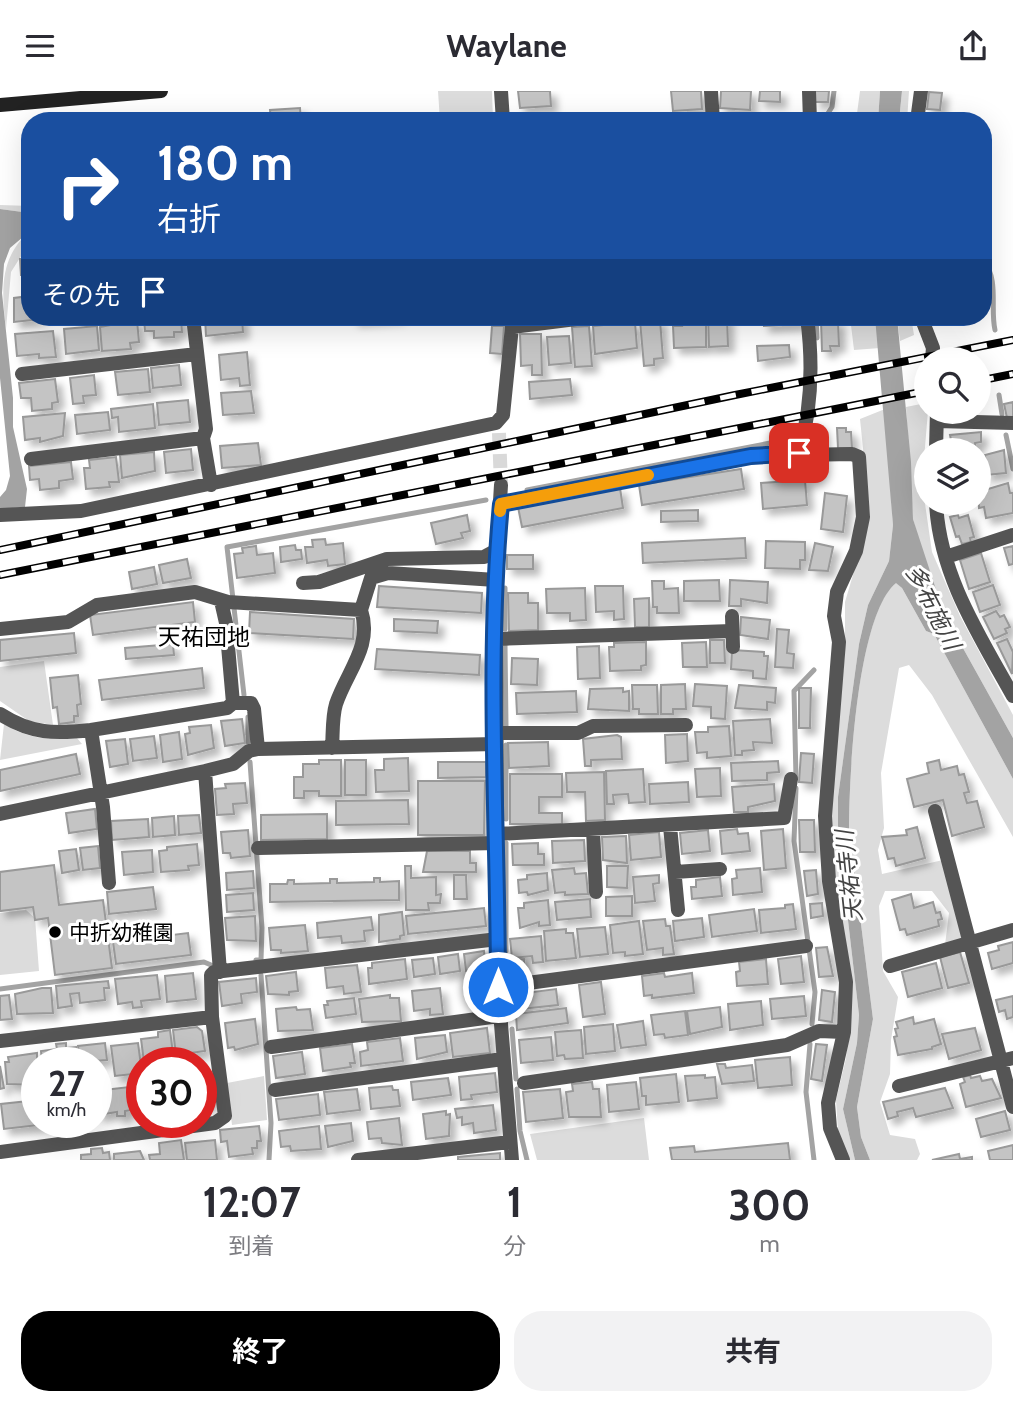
<!DOCTYPE html>
<html lang="ja">
<head>
<meta charset="utf-8">
<style>
  body { margin:0; font-family:Cabin,"Noto Sans JP",sans-serif; background:#f2f2f3; color:#2b2b33; height:100vh; display:flex; flex-direction:column; font-size:26px; white-space:nowrap }
  * { box-sizing:border-box; margin:0 }
  p { font-size:23px; color:#7c7c81 }
  .icon { flex:none; width:38px; height:38px; fill:none; stroke:currentColor; stroke-width:2; stroke-linecap:round; stroke-linejoin:round }
  .map { position:relative; height:1069px; overflow:hidden }
  .drawer { display:flex; flex-direction:column; background:#fff; flex:1 }
  .drawer>* { flex:none }
  .hud { position:absolute; left:21px; top:21px; width:971px; height:214px; border-radius:28px; box-shadow:0 7px 28px #0002; background:#1a4fa0; color:#fff; overflow:hidden }
  .controls { position:absolute; left:914px; top:256px; display:grid; gap:14px }
  .controls a { display:grid; place-items:center; width:77px; height:77px; border-radius:50%; background:#fff; box-shadow:0 7px 28px #0002; font-size:35px }
  .speed { position:absolute; left:21px; top:956px; display:flex; gap:14px; font-size:35px; font-weight:700; text-align:center }
  .speed>* { display:grid; place-content:center; width:91px; height:91px; border-radius:50%; background:#fff; box-shadow:0 7px 28px #0002; line-height:1 }
  .speed small { font-size:18px; font-weight:400 }
  .speed .limit { border:10px solid #d22; background:#fff; color:#111 }
  .pin { position:absolute; display:grid; place-items:center; width:60px; height:60px; color:#fff; margin:-30px; border-radius:14px; box-shadow:0 4px 10px #0006 }
  .me { position:absolute; width:77px; margin:-38px; rotate:0deg; stroke-linejoin:round; filter:drop-shadow(0 0 5px #0008) }
  .turn { display:flex; align-items:center; gap:24px; height:147px; padding:0 21px; font-size:32px }
  .turn .icon { width:91px; height:91px; stroke-width:2.5 }
  .turn b { display:block; font-size:49px; line-height:60px }
  .then { display:flex; align-items:center; height:66px; padding:0 21px; background:#0003; gap:14px; font-size:26px }
  .eta { display:flex; justify-content:space-evenly; align-items:center; height:119px; text-align:center }
  .eta b { font-size:42px; font-weight:700; line-height:49px }
  .action { display:flex; gap:14px; margin-top:auto; padding:14px 21px }
  .action a { flex:1; height:80px; border-radius:28px; background:#000; color:#fff; font-size:28px; font-weight:700; line-height:80px; text-align:center }
  .action a+a { background:#f2f2f3; color:#2b2b33 }
  header { display:flex; justify-content:space-between; align-items:center; height:91px; padding:0 21px; background:#fff; font-size:32px; font-weight:700 }
  .map>svg:first-child { display:block }
  .green { fill:#dcdcdc }
  .water { fill:#a3a3a3 }
  .lines { fill:none; stroke-linecap:round; stroke-linejoin:round }
  .stream { stroke:#a3a3a3; stroke-width:5 }
  .building { fill:#c4c4c4; stroke:#999; stroke-width:2; filter:url(#shadow) }
  .street-tunnel { stroke:#d9d9d9; stroke-width:14; stroke-dasharray:14 7; stroke-linecap:butt }
  .street { stroke:#555; stroke-width:14 }
  .secondary { stroke:#222; stroke-width:14 }
  .rail-casing { stroke:#000; stroke-width:8 }
  .rail { stroke:#fff; stroke-width:5; stroke-dasharray:16; stroke-linecap:butt }
  .route-casing { stroke:#114b97; stroke-width:18 }
  .route { stroke:#1a73e8; stroke-width:12 }
  .slow { stroke:#f59e0b; stroke-width:12 }
  .poi-dot { fill:#000; stroke:#fff; stroke-width:2.5 }
  .labels { text-anchor:middle; dominant-baseline:central; stroke-width:6; stroke-linejoin:round; paint-order:stroke }
  .poi-label { font-size:21px; fill:#000; stroke:#fff; text-anchor:start }
  .water-label { font-size:23px; font-style:italic; fill:#444; stroke:#fff }
  .neighbourhood-label { font-size:23px; fill:#000; stroke:#fff }
</style>
</head>
<body>
<header><svg class="icon" aria-label="menu" viewBox="0 0 24 24"><path d="M4 6h16M4 12h16M4 18h16"/></svg>Waylane<svg class="icon" aria-label="share" viewBox="0 0 24 24"><path d="M12 15V3M7 8l5-5 5 5M5 13v7h14v-7"/></svg></header>
<div class="map">
<svg width="1013" height="1069" viewBox="0 0 1013 1069">
  <defs>
    <filter id="shadow"><feDropShadow dx="6" dy="6" stdDeviation="3.5" flood-color="#0004"/></filter>
  </defs>
  <rect width="100%" height="100%" fill="#fff"/>
  <path class="green" d="M438,0h54l1,30h-53z
    M860,0h20l-2,30h-22z
    M902,0h7l-2,30h-8z
    M0,114l30,1v7l-30,-4z
    M30,140v11l-19,30 -5,57c-5,-41 -6,-72 24,-98z
    M850,226h25l5,31 -26,2z
    M897,226h14l3,18 -14,6z
    M926,312l2,8 -6,72 10,69 28,64 53,99v23l-69,-124 -19,-52 -12,-43 -7,-112z
    M885,318l8,116 -4,36 -21,44 -9,39 -21,153v37l21,181 -2,28 -14,66 12,51h-6l-11,-28 -2,-32 10,-42 6,-64 -12,-68 -12,-112 17,-161v-51l25,-85 -10,-98z
    M896,491l6,6 24,43 8,3 79,145v58l-81,-142 -23,-30 -10,3 -18,105 3,55 -6,22 4,24 61,-14 20,80 -18,5 4,-32 -17,-22h-47l-6,15 4,65 15,26 -7,43 -1,34 -10,28 10,33 25,4 5,15 -3,6h-47l-9,-23 -4,-30 16,-88 -24,-190c0,-52 8,-214 47,-247z
    M44,570l9,64 -24,-4 -29,-20v-34z
    M4,633c24,15 45,16 73,14l5,6 -82,16z
    M26,819l9,8 4,53 -39,4v-62z
    M264,985l3,44 -35,5 -5,-42z
    M644,1027l5,42h-112l-7,-26z"/>
  <path class="water" d="M880,0h22l-3,30h-21z
    M0,118l30,4v18l-20,17 -6,16 -2,29 11,105v29l14,62 -2,18 -25,2v-12l6,-7 4,-14 -10,-98z
    M875,226h22l14,145 2,57 31,95 69,124v41l-79,-145 -8,-3 -24,-43 -6,-5c-39,32 -47,194 -47,246l24,190 -16,88 4,30 9,23h-15l-12,-51 14,-66 2,-28 -21,-181v-37l21,-153 9,-39 21,-44 4,-36z"/>
  <g class="lines">
    <path class="stream" d="M823,30l9,-14 2,-16
      M984,171c15,17 6,47 11,68
      M816,226l1,21
      M999,304l3,19
      M1006,344l7,34
      M527,399l269,-52
      M505,497v41
      M505,554l1,81
      M244,604l-17,-148 259,-47
      M248,626v25
      M506,654v74
      M250,671l12,166 -1,32h-5
      M796,687l-2,-87 20,-21
      M796,697l-2,53 21,151 -3,32
      M506,860v-108
      M261,884l10,148 -2,37
      M0,898l204,-27 7,3
      M512,938l4,50
      M810,953l-4,48 8,68
      M517,998l3,42 7,29"/>
  </g>
  <path class="building" d="M518,0h32l1,15 -31,2z
    M671,0h30l1,18 -29,2z
    M721,0h30l-1,19 -30,-2z
    M760,0h20v11l-21,-1z
    M815,0h14l-1,11h-13z
    M929,1l13,1 -2,17 -13,-1z
    M300,17l1,13h-30l-1,-11z
    M926,24l15,2 -1,4h-15z
    M179,26v4h-14l-1,-3z
    M27,153h3v31h-9l-1,-16h4l-1,-9 4,-1z
    M30,205v21l12,2 -28,3v-24z
    M181,226l1,15h-8v5l-20,1v-7h-9l-1,-11z
    M205,226h37l1,15 -37,4z
    M353,226h46l-45,3z
    M708,226h19l1,29 -19,1z
    M764,226h35v7l-35,2z
    M137,229l2,22 -9,1 1,6 -29,2 -2,-24z
    M660,229l3,38 -9,1v6l-10,1 -4,-45z
    M681,230l25,4v22l-32,1 -1,-22h9z
    M821,230h17l1,25h-9l1,5h-9z
    M635,231l2,26 -42,6 -2,-28z
    M97,235l2,24 -33,4 -2,-25z
    M492,235h12l-2,28 -12,-1z
    M589,235l3,40 -17,1 -3,-40z
    M53,240l3,26 -17,1v-4l-22,2 -2,-22z
    M520,243h21l1,41h-10v-10l-11,1z
    M569,245l2,27 -22,2 -2,-28z
    M789,254l1,12 -32,4 -1,-15z
    M247,261l3,33 -10,1 -1,-8 -18,2 -2,-25z
    M179,274l2,20 -28,3 -2,-20z
    M148,278l2,23 -32,3 -3,-23z
    M94,284l2,20 -13,1 1,7 -11,1 -3,-26z
    M55,288l3,23 -6,1v6l-20,2 -1,-13h-10l-2,-15z
    M570,288l2,16 -42,4 -1,-17z
    M251,300l3,22 -31,2 -2,-22z
    M188,309l2,22 -31,3 -2,-22z
    M1013,311v15l-6,1 -3,-14z
    M153,313l2,24 -36,4 -1,-15 -6,1 -1,-9z
    M108,321l2,18 -33,4 -2,-19z
    M65,322l-2,23 -23,6v-4l-15,2 -2,-23z
    M837,337h9v4h5l1,16h-14z
    M981,341v10l-6,1 1,7h-29v-10h4l-1,-5z
    M258,352l3,22 -39,3 -2,-22z
    M191,358l2,21 -27,3 -2,-21z
    M1004,359l2,23 -20,2 -1,-20z
    M154,361l1,19 -33,7 -2,-23z
    M116,366l3,25h-10l1,5 -24,2 -2,-21h6l-1,-8z
    M71,371l2,17 -14,2v7l-19,2 -1,-11 -9,1 -1,-14z
    M741,378l3,20 -102,16 -3,-20z
    M805,389l2,25 -44,4 -2,-26z
    M1008,392l2,10h3v20l-27,5 -2,-11 -5,1 -1,-16z
    M620,397l3,20 -101,19 -4,-20z
    M825,402l22,3 -4,36 -22,-3z
    M698,419v11l-37,1v-11z
    M467,424l3,16 -9,2 2,5 -27,6 -5,-21z
    M958,424l1,3 9,-3 6,22 -4,1 1,4 -9,2 -3,-8 -3,1 -6,-20z
    M745,447l1,20 -103,5 -1,-20z
    M325,448l1,6 17,-2 2,21 -17,2 -1,-6 -20,3 -2,-16h8l-1,-7z
    M766,450l39,1v18h-5v9l-35,-1z
    M815,452l18,4 -5,24 -19,-1z
    M295,454l1,5h5l1,9 -21,3 -1,-15z
    M256,455l1,9 16,-2 2,20 -38,5 -3,-24 9,-1 -1,-5z
    M1013,455v18l-4,1 -5,-17z
    M981,462l9,29 -21,7 -9,-29z
    M507,464h26v14h-26z
    M187,468l4,19 -28,5 -4,-18z
    M154,476l3,17 -25,5 -3,-17z
    M719,489l1,21h-36v-20z
    M730,489l38,2 -1,21 -26,-4v7h-12z
    M652,490h12v8l14,-1 1,25h-22v-6h-4z
    M993,494l7,20 -20,7 -7,-20z
    M379,495l103,7 -1,20 -104,-6z
    M595,495h28l1,33 -10,1v-9l-18,1z
    M585,497l1,32 -16,1v-8h-23l-1,-24z
    M508,502h20v10h10v27l-29,1z
    M649,507v29h-14l-1,-28z
    M193,511l2,20 -102,13 -3,-20z
    M996,520l4,6 4,-2 6,12 -5,2 2,4 -13,6 -11,-22z
    M250,521l104,7 -1,20 -104,-6z
    M741,526l29,3 -2,19 -28,-4z
    M394,528l44,2 -1,12 -43,-2z
    M777,538l12,1 -2,23 7,1 -1,14 -18,-1z
    M74,542l2,20 -76,8v-21z
    M1007,548l6,13 -1,22 -15,-31z
    M710,549h14l1,23h-15z
    M646,551v23l-5,1v4l-31,1 -1,-24h5v-4z
    M706,551l1,25h-24l-1,-24z
    M173,553l1,11 -48,4 -1,-11z
    M599,555l1,32 -22,1 -1,-32z
    M377,558l103,6 -1,20 -104,-6z
    M732,559l32,2v4h4l-2,23 -13,-1v-7l-22,-2z
    M512,567l26,1 -1,26 -26,-1z
    M202,577l2,20 -102,12 -3,-20z
    M78,584l3,29 -4,1 1,11h-4v6l-15,2 -2,-17 -4,1 -3,-30z
    M685,593l1,25h-13v5h-12v-29z
    M695,593l32,2 -2,33 -14,-1v-11l-18,-1z
    M632,594h25l1,29h-19v-5h-6z
    M739,594l37,3 -1,15 -8,-1v8l-32,-2z
    M623,597v4l6,-1v20l-41,-2 2,-20z
    M799,597h12l-1,40h-11z
    M576,600l1,21 -60,2 -1,-21z
    M242,628l3,24 -20,3 -4,-25z
    M770,628l2,24 -19,-1 1,8 -12,1v4h-7l-2,-34z
    M211,634l3,23 -26,7 -3,-21 5,-1 -1,-6z
    M729,635l2,30 -24,2v-6l-10,1 -2,-21h13v-5z
    M179,641l3,27 -19,3 -3,-27z
    M687,643l1,27 -22,2 -1,-28z
    M617,644l4,2 1,22 -31,1v6h-6l-2,-27z
    M154,645l3,22 -24,3 -3,-22z
    M125,648l3,25 -18,3 -4,-26z
    M548,651l1,24 -40,2 -1,-25z
    M801,662l13,1 -2,29 -13,-1z
    M76,663l4,20 -80,17v-21z
    M408,667l1,33 -33,1 -1,-22h9v-11z
    M319,669h22v36h-22v-5h-15v7h-10v-21h9v-13h16z
    M345,669h21v35h-21z
    M939,669l2,10 16,-4 2,9 5,-1 5,18 -5,1 3,10 10,-2 7,26 -32,9 -9,-36 -29,7 -7,-28 22,-6 -2,-10z
    M778,670l1,11 -12,1v7l-35,1 -1,-18z
    M438,671h48v15l-48,1z
    M720,677l1,28 -24,1 -2,-28z
    M643,678l2,33 -16,1 -1,-9 -15,1 1,9h-7l-1,-33z
    M604,681l1,48 -19,1 -1,-29h-18l-1,-19z
    M510,683h52v23h-23v16h23v11h-52z
    M418,690h67l-1,54h-66z
    M688,691l1,20 -39,2 -1,-20z
    M245,692l2,20 -14,1 1,10 -17,1 -2,-26 11,-1 -1,-4z
    M774,693l1,17 -27,6v5h-14l-2,-25z
    M408,709l1,24 -73,1v-24z
    M95,718l2,20 -28,4 -3,-20z
    M327,723v25l-66,1v-25z
    M199,724l2,18 -22,2 -1,-19z
    M174,725l1,19 -22,2 -1,-19z
    M148,728l1,18 -37,3 -1,-19z
    M799,729h15l1,32h-15z
    M917,736l8,31 -29,8 -2,-8 -6,1 -6,-22 25,-2 -1,-5z
    M737,738l1,5 10,-1 2,18 -28,3 -2,-23z
    M783,738l3,39 -22,2 -3,-39z
    M248,739l2,26 -19,2 -1,-5h-7l-2,-21z
    M708,739l2,21 -28,3 -2,-21z
    M659,741l2,25 -30,3 -2,-25z
    M626,745l1,27 -24,-3 -1,-23z
    M584,749l1,21 -32,2 -1,-22z
    M538,752v11h6v11h-31l-1,-21z
    M197,753l2,21 -11,1 1,4 -28,2 -2,-21 8,-1v-3z
    M98,755l2,22 -17,2 -3,-22z
    M76,758l3,21 -17,3 -3,-22z
    M152,759l1,22 -29,3 -2,-23z
    M427,760h43v12h6v9h-53z
    M54,774l5,40 44,-5 9,68 -57,7 -7,-57 -13,2 -2,-13 -33,4v-39z
    M405,775h6v12l25,-1v18l5,-1 -1,9h-12l1,7h-23z
    M607,775h21l-1,22 -20,-1z
    M574,777l1,6 11,-1 2,21 -23,1v-3l-10,1 -3,-23z
    M760,777l2,24 -29,3 -1,-16 5,-1 -1,-8z
    M816,779l2,24 -11,2 -3,-25z
    M253,780l1,17 -27,2 -1,-17z
    M547,782l1,17 -20,5 -1,-3 -8,1 -1,-13 9,-1v-4z
    M454,784h12l1,24h-13z
    M659,784v8l-6,1 2,17 -20,2 -2,-26z
    M720,786l2,19 -30,3 -1,-12h5v-7z
    M374,787h6v4l19,-1v19l-129,2v-18h17l1,-4h6v4l36,-1v-4h7v4l37,-1z
    M153,796l3,22 -47,5 -2,-22z
    M253,802l1,17 -27,2 -1,-17z
    M911,803l3,14 19,-6 3,11 4,-1 2,7 -4,1 1,6 -32,9 -2,-6 -5,1 -8,-30z
    M632,805v20h-26v-19z
    M590,808l1,18 -34,3 -2,-18z
    M548,809l2,25 -11,1v-4l-19,6 -2,-20h6v-5z
    M822,812l1,13 -12,2 -1,-14z
    M793,813l3,25 -35,4 -2,-23 26,-2v-3z
    M484,817l2,18 -78,8 -2,-18z
    M754,818l3,22 -45,6 -3,-22z
    M402,821l2,23 -4,1v3l-21,3v-27z
    M255,825l1,25 -29,-1 -2,-22z
    M371,826l2,13 -9,1 1,10 -23,2 -1,-7 -23,2 -1,-15z
    M702,827l2,19 -29,4 -2,-20z
    M665,828l1,7h4l4,28 -11,1v-7l-16,2 -4,-29z
    M639,830l4,33 -18,2v-4l-12,1 -3,-28z
    M305,834l3,26 -27,2v-3h-10l-2,-22z
    M605,836l3,27 -28,3 -3,-28z
    M566,838v4h7l3,25 -30,3 -2,-30z
    M188,842l3,22 -75,9 -3,-22z
    M541,845l2,26 -10,1 -1,-7 -20,2 -2,-19z
    M1013,851v21l-21,6 -4,-16 11,-3 -1,-4z
    M827,856l6,29 -14,1 -3,-29z
    M484,860l2,17 -20,3 -2,-17z
    M960,861l9,31 -21,5 -8,-31z
    M458,863l2,17 -20,3 -2,-17z
    M801,865l3,26 -23,2 -3,-25z
    M433,867l2,16 -21,3 -2,-17z
    M405,868l2,20 -38,5 -1,-16h4v-5z
    M524,868l1,18 -12,1 -2,-18z
    M766,868l2,25 -31,2 -1,-14 4,-1 -1,-9z
    M936,872l6,25 -34,9 -6,-25z
    M357,874l4,27 -17,2 -1,-8 -16,2 -2,-20z
    M296,881l2,19 -9,1v3l-21,-1 -2,-18z
    M193,882l3,26 -29,3 -2,-26z
    M664,882l1,4 27,-4 2,20 -42,5v-3l-8,1 -2,-20z
    M157,884l3,24 -19,2 1,6 -9,1 -1,-6 -14,2 -3,-25z
    M256,887l1,14 -16,2 1,9 -20,3 -3,-24z
    M108,890l1,7h-5l1,12 -25,3 -1,-10 -9,1 2,12 -14,2 -2,-22z
    M601,891l4,32 -22,3 -4,-32z
    M42,897h9l2,25 -36,1 -2,-20z
    M440,897l3,26 -13,1v-6l-16,2 -2,-20z
    M556,898l2,16 -46,5 -2,-15z
    M822,899l13,2 -3,30 -13,-2z
    M9,904l3,24 -12,1v-24z
    M390,904v3h9l2,23 -39,1 -3,-23z
    M804,905l2,20 -34,3 -2,-20z
    M1013,905v21l-6,2 -2,-9 -6,2 -3,-12z
    M354,907l2,16 -30,4 -2,-13h4l-1,-4z
    M761,910l2,24 -33,5 -2,-26z
    M296,916l1,3 13,-1 3,21 -35,1 -2,-22z
    M720,916l2,20 -32,7 -3,-23z
    M566,917l2,15 -51,7 -1,-16z
    M685,920l3,24 -23,3 -1,-4 -10,1 -3,-20z
    M913,926l1,7 20,-5 7,25 -9,3v2l-34,6 -4,-18 3,-1 -2,-7 3,-1 -2,-6z
    M255,928l3,25 -23,6 -1,-3 -6,1 -3,-25z
    M643,930l3,24 -25,3 -4,-23z
    M613,933l2,27 -29,3 -2,-27z
    M197,936l5,4 3,20 -29,4 -3,-25z
    M487,937l3,25 -37,4 -3,-24z
    M975,937l6,22 -32,9 -7,-25z
    M170,939l4,32h-30l-3,-23 17,-2v-5z
    M581,939l2,28 -18,1 -1,-4 -7,1 -2,-24z
    M445,944l2,17 -30,7 -2,-21z
    M551,946l2,23 -32,3 -2,-23z
    M400,947l3,23 -42,5 -1,-14 8,-2 -1,-8z
    M66,952v5l10,-1 1,15h-35l-1,-11 16,-2 -1,-5z
    M105,952l2,17 -27,2 -2,-16z
    M138,952l4,30 -27,3 -4,-30z
    M352,953l3,19h-5l1,4 -28,4 -3,-23z
    M816,953l11,1 -5,36 -11,-2z
    M302,961l3,22 -29,4 -3,-22z
    M37,962v32l-30,-1 -2,-22h4l-1,-5z
    M790,966l2,28 -34,3 -3,-28z
    M717,973h8l1,4 26,-3 2,16 -32,3z
    M0,975l4,22 -4,1z
    M495,982l2,19 -26,3 1,4 -11,1 -2,-23z
    M676,983l3,28 -33,3v-9h-4l-2,-18z
    M705,984v3l10,-1 2,21 -29,3 -3,-25z
    M970,984l1,3 9,-2 2,5 10,-2 9,19 -35,9 -6,-23 5,-2 -2,-5z
    M448,987l3,17 -38,5 -2,-18z
    M209,988l3,25 -11,1v-25z
    M592,991l1,7h6l2,28h-32l-3,-25 7,-1 -1,-7z
    M636,991l3,27 -30,3 -2,-27z
    M142,994v22l-8,1 -3,-21z
    M392,995l1,4h5l2,16 -29,3 -2,-21z
    M129,996l3,23 -7,1v5h-8v-4l-19,3 -2,-24z
    M945,997l8,20 -37,9 -3,-9 -16,4 1,4 -10,3 -5,-17z
    M357,998l3,21 -33,4 -3,-22z
    M560,998l3,29 -37,4 -3,-30z
    M318,1003l2,21 -41,5 -3,-21z
    M37,1009v22l19,1 -52,6 -3,-25z
    M493,1014l3,25 -22,3 -1,-10 -11,2v-8l-5,1 -2,-9z
    M446,1020v4l4,-1 -1,22 -23,3 -3,-25z
    M1005,1020l5,19 -29,7 -5,-18z
    M399,1027l3,27 -20,-2 -1,-5 -12,1 -2,-17z
    M351,1032l2,18 -25,6 -3,-21z
    M259,1035l2,15h-4v7h-5l1,6 -24,3 -2,-16 -6,1 -1,-12z
    M319,1035l2,23 -30,2 -1,-5 -9,1 -2,-16z
    M181,1049l3,20h-34l-1,-5 11,-1 -1,-11z
    M215,1049l2,20h-30l-2,-17z
    M788,1052l2,17h-118l-2,-12 24,-2 1,6z
    M1013,1054v15h-23l-2,-9z
    M102,1057l1,5 6,-1 1,8h-29v-5l10,-1v-5z
    M140,1060l4,9h-30v-6z
    M500,1062v7h-42v-3z
    M959,1063l1,5 12,-2v3h-40z"/>
  <g class="lines">
    <path class="street-tunnel" d="M499,342l2,52"/>
    <path class="street" d="M501,0l2,30
      M711,0l2,30
      M809,0l1,30
      M917,30l4,-30
      M193,226l13,112 -3,9 8,47
      M921,226l12,31 -1,11
      M512,236l80,-10
      M22,283l175,-20
      M937,330l76,2
      M936,359l1,-39
      M799,362c13,-45 14,-91 8,-136
      M31,368l172,-21
      M501,394l-4,65 -1,89 2,348 14,173
      M936,411c3,72 43,133 77,194
      M501,413l250,-48 101,-2 7,3 4,60 -7,34 -19,41 -3,24 5,26 -14,174 4,65 17,101 -2,50 -16,71 2,25 13,32
      M0,424l81,-4 415,-88 7,-8 10,-98
      M946,466l67,-22
      M303,492l16,-1 68,-23 97,-2 13,-7
      M732,525l1,31
      M0,538l68,-7 29,-17 98,-13 33,10 133,8 10,-32 17,-5 108,7
      M496,548l236,-8
      M233,612h18l3,6 4,40
      M0,623c31,20 55,20 91,16l12,77 6,76
      M91,639l136,-22 6,-5 -7,-80 -5,-22
      M496,642h82l15,-7 93,-1
      M332,657c1,-14 0,-31 4,-44 11,-33 37,-58 25,-94
      M205,680l15,201
      M935,720l78,296
      M0,723l205,-43 28,-7 16,-13 9,-2 238,-5
      M670,735l8,84
      M593,739l3,62
      M497,743l287,-16 7,-39
      M258,757l239,-5
      M675,781l45,-3
      M890,875l123,-36
      M498,896l308,-41
      M212,926l-1,-42 3,-3 284,-33
      M0,950l212,-24 13,99 -10,7 -215,29
      M271,956l228,-31
      M524,992l263,-38 32,-14 25,1
      M899,995l114,-28
      M275,999l228,-31
      M358,1069l152,-18"/>
    <path class="secondary" d="M0,14l161,-14"/>
    <defs>
      <path id="rail" d="M978,290l35,-7
        M0,459l735,-155 278,-55
        M0,484l926,-184"/>
    </defs>
    <use href="#rail" class="rail-casing"/>
    <use href="#rail" class="rail"/>
  </g>
  <g class="lines">
    <defs>
      <path id="route" d="M498,896c0,-160 -12,-323 3,-483l250,-48 48,-3"/>
    </defs>
    <use href="#route" class="route-casing"/>
    <use href="#route" class="route"/>
    <path class="slow" d="M500,420l1,-7 147,-29"/>
  </g>
  <circle class="poi-dot" cx="55" cy="841" r="7"/>
  <g class="labels">
    <g class="poi-label">
      <text x="69" y="841">中折幼稚園</text>
    </g>
    <g class="water-label">
      <text transform="translate(933 516) rotate(63)">多布施川</text>
      <text transform="translate(849 785) rotate(-96)">天祐寺川</text>
    </g>
    <g class="neighbourhood-label">
      <text x="204" y="546">天祐団地</text>
    </g>
  </g>
</svg>
<div class="controls">
<a><svg class="icon" aria-label="search" viewBox="0 0 24 24"><circle cx="10" cy="10" r="6"/><path d="M15 15l6 6"/></svg></a>
<a><svg class="icon" aria-label="layers" viewBox="0 0 24 24"><path d="M12 4l9 5-9 5-9-5zM3 14l9 5 9-5"/></svg></a>
</div>
<div class="speed"><div>27<small>km/h</small></div><div class="limit">30</div></div>
<div class="pin" style="left:799px;top:362px;background:#d93025"><svg class="icon" aria-label="arrive" viewBox="0 0 24 24"><path d="M6 21V4h12l-3 4 3 4H6"/></svg></div>
<svg class="me" style="left:498px;top:896px" viewBox="-20 -20 40 40"><circle r="17" fill="#1a73e8" stroke="#fff" stroke-width="3"/><path d="M0-11L8 9 0 5-8 9z" fill="#fff"/></svg>
<div class="hud">
<div class="turn"><svg class="icon" aria-label="right" viewBox="0 0 24 24"><path d="M7 20v-9h11M14 6l5 5-5 5"/></svg><div><b>180 m</b>右折</div></div>
<div class="then">その先<svg class="icon" aria-label="arrive" viewBox="0 0 24 24"><path d="M6 21V4h12l-3 4 3 4H6"/></svg></div>
</div>
</div>
<section class="drawer">
<div class="eta">
<div><b>12:07</b><p>到着</p></div>
<div><b>1</b><p>分</p></div>
<div><b>300</b><p>m</p></div>
</div>
<div class="action"><a>終了</a><a>共有</a></div>
</section>
</body>
</html>
